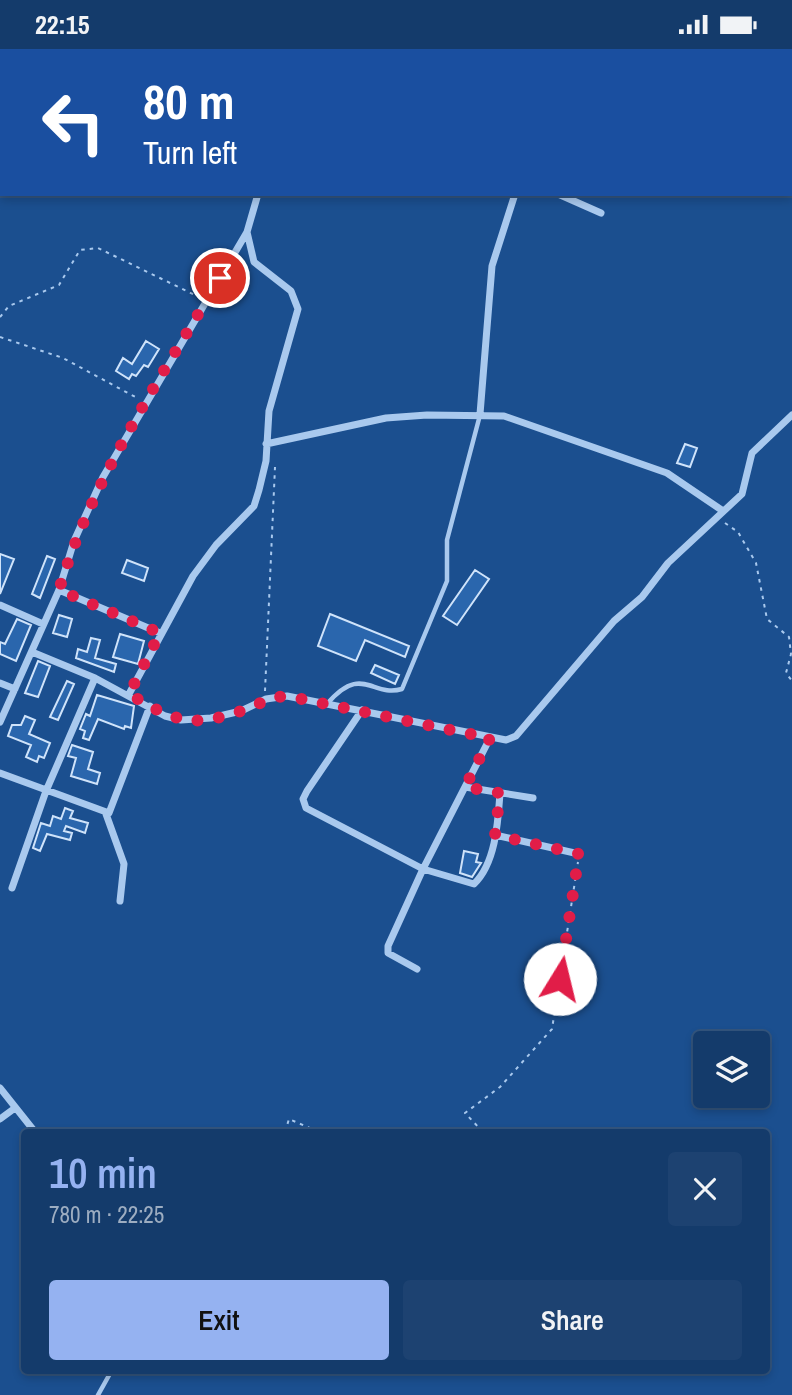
<!DOCTYPE html>
<html lang="en">
<head>
<meta charset="utf-8">
<style>
  body { margin:0; font-family:"Archivo Narrow",sans-serif; background:#1d4271; color:#f1f3f6; height:100vh; display:flex; flex-direction:column; font-size:26px; white-space:nowrap }
  * { box-sizing:border-box; margin:0 }
  p { font-size:23px; color:#9dadc1 }
  .icon { flex:none; width:38px; height:38px; fill:none; stroke:currentColor; stroke-width:2; stroke-linecap:round; stroke-linejoin:round }
  .map { position:relative; flex:1; overflow:hidden }
  .side { position:absolute; left:21px; top:1080px; width:749px; height:245px; display:flex; flex-direction:column; background:#143b6b; border-radius:7px; box-shadow:0 4px 10px #0003,0 0 0 2px #33557e }
  .side>* { flex:none }
  .hud { position:absolute; left:0px; top:0px; width:793px; height:147px; box-shadow:0 4px 10px #0003,0 0 0 2px #33557e; background:#1a4fa0; color:#fff; overflow:hidden }
  .fabs { position:absolute; left:693px; top:982px; display:grid; gap:14px }
  .fabs a { display:grid; place-items:center; width:77px; height:77px; border-radius:7px; background:#143b6b; box-shadow:0 4px 10px #0003,0 0 0 2px #33557e; font-size:35px }
  .pin { position:absolute; display:grid; place-items:center; width:60px; height:60px; color:#fff; margin:-30px; border:4px solid #fff; border-radius:50%; box-shadow:0 2px 7px #0007 }
  .me { position:absolute; width:77px; margin:-38px; rotate:9deg; stroke-linejoin:round; filter:drop-shadow(0 0 5px #0008) }
  .turn { display:flex; align-items:center; gap:24px; height:147px; padding:0 28px; font-size:32px }
  .turn .icon { width:91px; height:91px; stroke-width:2.5 }
  .turn b { display:block; font-size:49px; line-height:60px }
  .round { display:grid; place-items:center; flex:none; width:74px; height:74px; border-radius:7px; background:#1d4271 }
  .headline { display:flex; align-items:center; justify-content:space-between; height:119px; padding:0 28px }
  h1 { font-size:42px; font-weight:600; line-height:52px; color:#95b2f1 }
  .cta { display:flex; gap:14px; margin-top:auto; padding:14px 28px }
  .cta a { flex:1; height:80px; border-radius:7px; background:#95b2f1; color:#111; font-size:28px; font-weight:600; line-height:80px; text-align:center }
  .cta a+a { background:#1d4271; color:#f1f3f6 }
  .status { display:flex; justify-content:space-between; align-items:center; height:49px; padding:0 35px; background:#143b6b; direction:ltr }
  .status svg { height:19px; fill:currentColor }
  .map>svg:first-child { display:block }
  .building { fill:#2a66ad; stroke:#cfe3fa; stroke-width:2 }
  .lines { fill:none; stroke-linecap:round; stroke-linejoin:round }
  .path { stroke:#a9c9ee; stroke-width:2; stroke-dasharray:3.5 5; stroke-linecap:butt }
  .service { stroke:#a9c9ee; stroke-width:4.5 }
  .minor { stroke:#a9c9ee; stroke-width:7 }
  .route { stroke:#e11d48; stroke-width:12; stroke-dasharray:0 21.6 }
</style>
</head>
<body>
<div class="status"><b>22:15</b><svg viewBox="0 0 49 12"><path d="M0 12V9h3v3zM5 12V6h3v6zM10 12V3h3v9zM15 12V0h3v12zM26 1h20v11H26zM47 4h2v5h-2z"/></svg></div>
<div class="map">
<svg width="792" height="1346" viewBox="0 0 792 1346">
  <rect width="100%" height="100%" fill="#1b4f8f"/>
  <path class="building" d="M146,292l13,8 -11,18 -4,-2 -8,11 -4,-2 -3,5 -13,-8 7,-13 9,6z
    M685,395l12,4 -7,19 -13,-4z
    M0,505l14,5 -14,35z
    M47,507l8,3 -15,39 -8,-4z
    M127,511l21,8 -4,13 -22,-8z
    M475,521l14,9 -32,46 -14,-9z
    M330,565l79,32 -4,11 -40,-17 -9,21 -38,-15z
    M59,566l13,4 -5,18 -14,-4z
    M17,570l14,6 -15,36 -16,-7v-12l5,2z
    M120,585l24,7 -6,23 -25,-7z
    M91,589l9,2 -5,18 21,6 -2,8 -38,-14 2,-9 9,3z
    M38,612l12,5 -12,31 -13,-4z
    M375,616l24,10 -4,9 -24,-11z
    M67,632l7,3 -16,36 -8,-3z
    M97,646l37,11 -3,22 -6,-2 -1,3 -26,-10 -9,21 -6,-2 2,-7 -5,-2 6,-15 4,2z
    M25,667l10,4 -6,14 21,9 -6,15 -5,-2 -2,6 -11,-5 5,-12 -23,-9 4,-11h9z
    M72,696l21,7 -5,17 12,4 -3,11 -26,-8 5,-18 -8,-2z
    M65,759l8,3 -3,7 18,5 -3,10 -19,-7 -2,5 8,2 -2,7 -23,-6 -7,17 -7,-3 8,-25 9,3 3,-10 8,3z
    M464,802l14,3 -2,8 5,1 -9,14 -12,-4z"/>
  <g class="lines">
    <path class="path" d="M0,268l9,-11 50,-21 21,-35 18,-2 101,49
      M0,288l63,21 76,41
      M725,474l13,9 18,31 11,56 22,18 2,17 -5,19 6,8
      M265,642l10,-224
      M285,1083l4,-13 30,13
      M483,1083l-18,-19 35,-26 52,-58 26,-167"/>
    <path class="service" d="M327,655c35,-41 45,-6 75,-15l45,-108v-41l33,-125
      M98,1346l14,-25"/>
    <path class="minor" d="M275,0l3,2
      M308,0l3,2
      M407,0l2,2
      M670,0l7,2
      M74,2l1,-2
      M182,2l2,-2
      M300,2l1,-2
      M463,2l1,-2
      M570,2l1,-2
      M791,34l1,1
      M791,86l1,-3
      M558,145l43,19
      M480,365l12,-148 23,-72
      M266,395l120,-26 41,-3 77,1 163,57 56,38
      M59,541l101,43
      M0,556l43,19
      M32,603l63,26 70,38 16,4 30,-2 30,-7 25,-12 21,-3 219,44 10,-4 98,-115 28,-24 26,-34 74,-69 10,-41 40,-38
      M0,634l15,6
      M129,645l64,-118 23,-31 38,-39 5,-16 7,-29 3,-50 29,-102 -7,-18 -37,-29 -7,-30
      M362,661l-55,81 -4,8 3,9 117,61 51,15c22,-21 24,-63 26,-91
      M0,673l59,-132 15,-49 29,-64 144,-245 11,-38
      M0,724l109,40 41,-107
      M465,738l68,11
      M106,765l18,50 -4,37
      M495,786l84,19
      M12,839l34,-97 49,-113
      M417,920l-29,-16v-7l35,-77 67,-131
      M0,1039l35,44
      M0,1070l15,-11"/>
  </g>
  <g class="lines">
    <path class="route" d="M220,229c-60,101 -127,199 -161,312l101,43 -31,61c44,26 60,35 112,17 16,-6 29,-14 46,-15l203,42 -25,49 35,6 -5,42 84,19 -19,125"/>
  </g>
</svg>
<div class="fabs">
<a><svg class="icon" aria-label="layers" viewBox="0 0 24 24"><path d="M12 4l9 5-9 5-9-5zM3 14l9 5 9-5"/></svg></a>
</div>
<div class="pin" style="left:220px;top:229px;background:#d93025"><svg class="icon" aria-label="arrive" viewBox="0 0 24 24"><path d="M6 21V4h12l-3 4 3 4H6"/></svg></div>
<svg class="me" style="left:560px;top:930px" viewBox="-20 -20 40 40"><circle r="19" fill="#fff"/><path d="M0-13L10 11 0 6-10 11z" fill="#e11d48"/></svg>
<div class="hud">
<div class="turn"><svg class="icon" aria-label="left" viewBox="0 0 24 24"><path d="M17 20v-9H6M10 6l-5 5 5 5"/></svg><div><b>80 m</b>Turn left</div></div>
</div>
<section class="side">
<div class="headline"><div><h1>10 min</h1><p>780 m · 22:25</p></div><a class="round"><svg class="icon" aria-label="close" viewBox="0 0 24 24"><path d="M6 6l12 12M18 6L6 18"/></svg></a></div>
<div class="cta"><a>Exit</a><a>Share</a></div>
</section>
</div>
</body>
</html>
